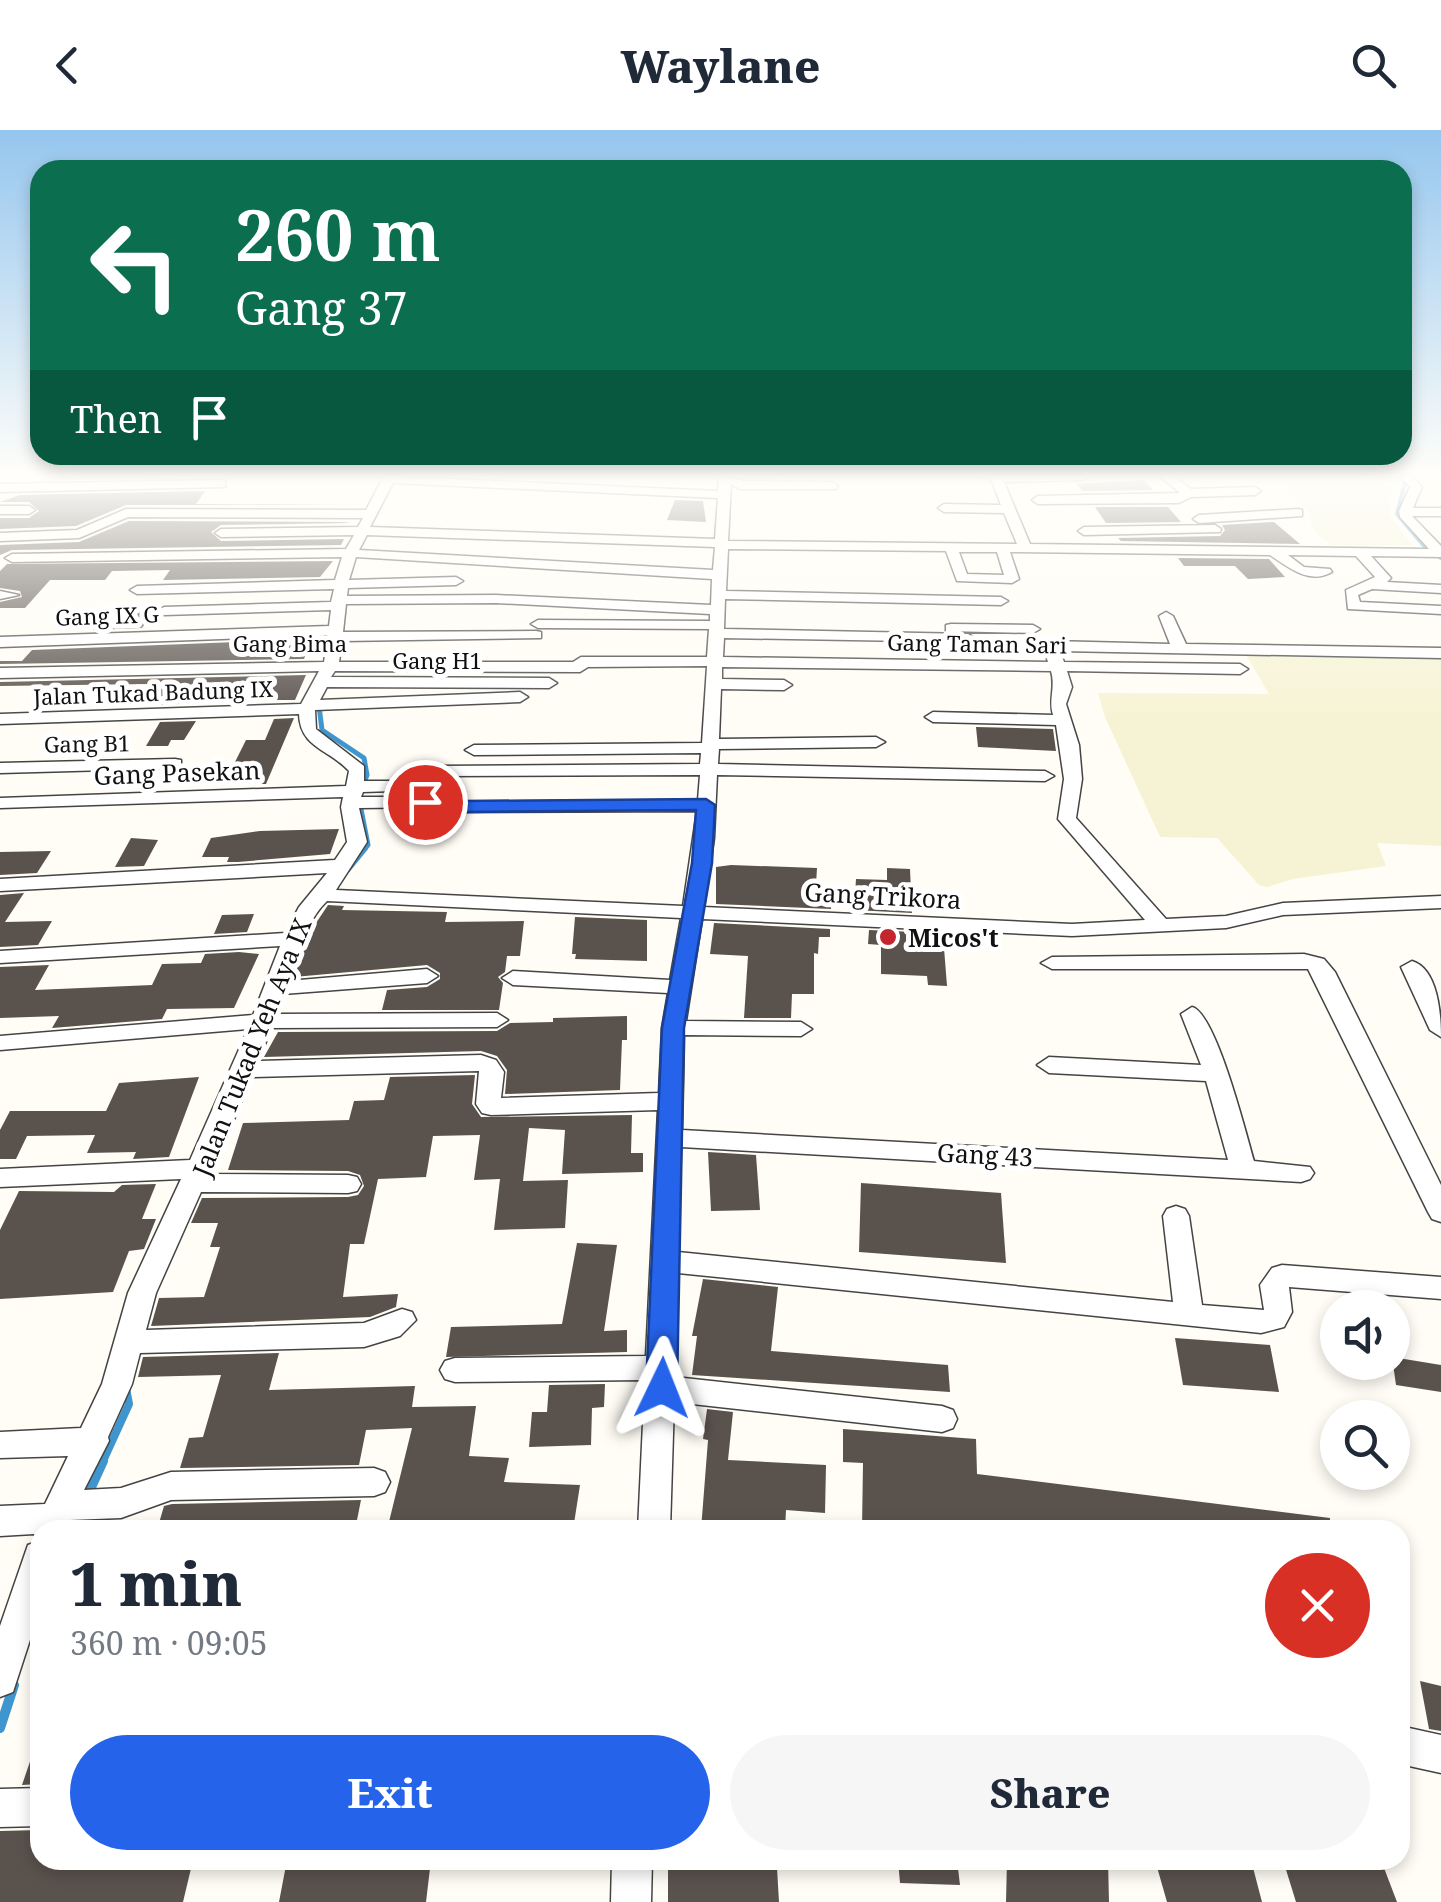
<!DOCTYPE html>
<html lang="en">
<head>
<meta charset="utf-8">
<style>
  body { margin:0; font-family:"Noto Serif",serif; background:#f6f6f7; color:#1f2937; height:100vh; display:flex; flex-direction:column; font-size:38px; white-space:nowrap }
  * { box-sizing:border-box; margin:0 }
  p { font-size:32px; color:#747a83 }
  .icon { flex:none; width:55px; height:55px; fill:none; stroke:currentColor; stroke-width:2; stroke-linecap:round; stroke-linejoin:round }
  .map { position:relative; flex:1; overflow:hidden }
  .drawer { position:absolute; left:30px; top:1390px; width:1380px; height:350px; display:flex; flex-direction:column; background:#fff; border-radius:30px; box-shadow:0 5px 15px #0003 }
  .drawer>* { flex:none }
  .guide { position:absolute; left:30px; top:30px; width:1382px; height:305px; border-radius:30px; box-shadow:0 5px 15px #0003; background:#0b6e4f; color:#fff; overflow:hidden }
  .buttons { position:absolute; left:1320px; top:1160px; display:grid; gap:20px }
  .buttons a { display:grid; place-items:center; width:90px; height:90px; border-radius:50%; background:#fff; box-shadow:0 5px 15px #0003; font-size:50px }
  .pin { position:absolute; display:grid; place-items:center; width:85px; height:85px; color:#fff; margin:-42px; border:5px solid #fff; border-radius:50%; box-shadow:0 2px 10px #0007 }
  .me { position:absolute; width:110px; margin:-55px; rotate:2deg; stroke-linejoin:round; filter:drop-shadow(0 0 8px #0008) }
  .turn { display:flex; align-items:center; gap:35px; height:210px; padding:0 40px; font-size:45px }
  .turn .icon { width:130px; height:130px; stroke-width:2.5 }
  .turn b { display:block; font-size:70px; line-height:85px }
  .then { display:flex; align-items:center; height:95px; padding:0 40px; background:#0003; gap:20px; font-size:38px }
  .round { display:grid; place-items:center; flex:none; width:105px; height:105px; border-radius:52px; background:#f6f6f7 }
  .headline { display:flex; align-items:center; justify-content:space-between; height:170px; padding:0 40px }
  h1 { font-size:60px; font-weight:800; line-height:75px }
  .cta { display:flex; gap:20px; margin-top:auto; padding:20px 40px }
  .cta a { flex:1; height:115px; border-radius:60px; background:#2563eb; color:#fff; font-size:40px; font-weight:800; line-height:115px; text-align:center }
  .cta a+a { background:#f6f6f7; color:#1f2937 }
  header { display:flex; justify-content:space-between; align-items:center; height:130px; padding:0 40px; background:#fff; font-size:45px; font-weight:800 }
  .map>svg:first-child { display:block }
  .farmland { fill:#f6f3d4 }
  .lines { fill:none; stroke-linecap:round; stroke-linejoin:round }
  .stream-far4 { stroke:#3f96cf; stroke-width:4 }
  .stream-far3 { stroke:#3f96cf; stroke-width:5 }
  .stream-far2 { stroke:#3f96cf; stroke-width:6 }
  .stream-far1 { stroke:#3f96cf; stroke-width:8 }
  .stream { stroke:#3f96cf; stroke-width:10 }
  .building { fill:#5a524d }
  .minor-casing { stroke:#444; stroke-width:3 }
  .minor { fill:#fff; fill-rule:evenodd }
  .route { fill:#2563eb; stroke:#184099; stroke-width:2.5 }
  .poi-dot { fill:#c4262e; stroke:#fff; stroke-width:4 }
  .labels { text-anchor:middle; dominant-baseline:central; stroke-width:10; stroke-linejoin:round; paint-order:stroke }
  .far-street-label { font-size:22px; fill:#111; stroke:#fff }
  .street-label { font-size:25px; fill:#111; stroke:#fff }
  .poi-label { font-size:25px; font-weight:bold; fill:#111; stroke:#fff; text-anchor:start }
</style>
</head>
<body>
<header><svg class="icon" aria-label="back" viewBox="0 0 24 24"><path d="M15 5l-7 7 7 7"/></svg>Waylane<svg class="icon" aria-label="search" viewBox="0 0 24 24"><circle cx="10" cy="10" r="6"/><path d="M15 15l6 6"/></svg></header>
<div class="map">
<svg width="1441" height="1772" viewBox="0 0 1441 1772">
  <rect width="100%" height="100%" fill="#fffdf5"/>
  <path class="farmland" d="M1279,346l115,2 3,3 -9,21 3,14 21,29h-81l-13,-11 -7,-10v-8z
    M1244,521l197,5v190l-64,-3 9,23 -93,13 -26,8 -8,-2 -42,-47 -57,-1 -55,-120 -7,-24 171,1z"/>
  <g class="lines">
    <path class="stream-far4" d="M1400,346l5,6 -8,32 27,32 17,12"/>
    <path class="stream-far3" d="M319,576l3,24 42,28 3,17 -4,10
      M360,674l8,41 -5,6"/>
    <path class="stream-far2" d="M348,739l17,-21"/>
    <path class="stream-far1" d="M102,1333l27,-59 -3,-16"/>
    <path class="stream" d="M87,1366l16,-35
      M69,1400l7,-14
      M0,1598l14,-43"/>
  </g>
  <path class="building" d="M1144,350l9,10 -71,1 -5,-7z
    M205,361l-9,13 156,1h-226l-50,21 -76,3v-11h29l10,-7 -10,-9h-29l20,-7z
    M675,370l28,1 3,21 -39,-2z
    M1095,377h73l13,15 -75,1z
    M129,391l214,1 8,1 -130,2 -10,7 10,9 123,-2 -3,6 -329,5 -12,5v-10l79,-3z
    M1274,392l26,22 -179,-3 -3,-3 102,-2 5,-6 -3,-5z
    M1178,428l91,1 16,18 -37,2 -13,-13h-51z
    M333,431l-13,16 -157,3 7,-10 -58,1 -7,9h-55l-25,28h-25v-6l22,-5 -2,-6 -20,-3v-17l7,-7z
    M126,482h27l-11,16 -49,2 4,-6h19z
    M312,509l-8,20 -304,5v-3h22l10,-11z
    M306,545l-11,25h-34l6,-11h-52l-9,14 -54,2 3,-5 -19,1 12,-17 -148,2v-4z
    M294,588l-28,66h-42l22,-44h19l9,-21z
    M196,591l-12,19h-13l-3,6h-22l14,-24z
    M976,597l77,2 3,22 -78,-4z
    M339,699l-9,25 -92,8h-11l2,-5h-27l9,-19 49,-7z
    M131,708l27,2 -14,26 -29,1z
    M51,721l-14,22 -37,2v-23z
    M731,735l86,3 -2,32 16,1v8l-115,-5v-37z
    M887,738l23,1 2,44 -58,-3 2,-31 31,1z
    M24,763l-19,29 47,-1 -14,24 -38,2v-52z
    M328,775l16,1 -2,4 105,2 -2,10 79,-1 -4,35h-13l-2,16 -7,5 5,6 -4,27h-117l5,-20 40,-3 13,-8v-6l-13,-8 -133,12 16,-45z
    M254,784l-7,18 -33,2 8,-19z
    M575,787l72,3v41l-72,-2 1,-5h-4z
    M714,793l116,6v8h-11l-1,17 -4,-1v41h-22l-1,24h-47l4,-62 -38,-2z
    M869,800l44,2v15l31,1 3,38 -19,-1 -1,-9 -46,-2v-29l-13,-1z
    M239,822l20,2 -25,54 -67,1 -5,10 -110,9 7,-12 -59,2v-51l49,-2 -14,25 117,-5 10,-21 39,-1 4,-9z
    M627,886v24h-5l-2,50 -115,4 2,-24 -10,-14 -16,-5 -217,6 14,-25 219,-1 13,-8 43,-1v-4z
    M475,945l-3,29 9,13 151,-2 -1,38h12v19l-81,2 3,-44 -36,-2 -6,53 45,-1 -3,48 -71,2 6,-51 -26,1 6,-45 -47,1 -7,41 -48,2 -14,65h-14l-7,53 55,-3 -2,13 -26,10 -219,9 8,-28 45,-1 16,-50h-10l8,-24h-27l11,-25 146,-1 10,-2 6,-9 -4,-11 -12,-4 -120,-1 15,-47 106,-3 5,-19 30,-1 6,-23z
    M199,947l-30,80 -36,2 3,-7 -49,1 8,-18 -68,1 -11,23h-16v-29l10,-19h96l13,-28z
    M708,1022l48,3 4,55 -49,1z
    M861,1053l140,10 5,70 -147,-11z
    M156,1054l-14,35h14l-12,30 -15,2 -16,41 -113,7v-69l19,-39 95,1 8,-7z
    M577,1113l40,2 -13,86 23,-1v22l-181,5 5,-30 111,-3z
    M703,1149l75,8 -7,64 177,14 2,27 -258,-17 5,-39h-5z
    M1175,1208l95,7 9,47 -96,-7z
    M279,1223l-10,37 146,-4 -3,21 64,-1 -7,50 40,2 -5,24 76,3 -7,45h-186l25,-102 -46,2 -7,35 -179,3 9,-30 14,-1 18,-62 -83,2 5,-20z
    M1392,1227l49,8v27l-45,-7z
    M605,1254l-1,23 -12,1 -1,37 -62,2 3,-35h15l2,-27z
    M707,1279l26,3 -5,48 98,5 -1,48 -39,-3 -1,20h-84l7,-90 -5,-1z
    M843,1299l133,10 1,35 353,44v12h-468l1,-67 -20,-1z
    M361,1370l-6,30h-198l7,-24 8,-2z
    M1420,1551l21,5v45l-12,-2z
    M37,1611l3,1v42l-18,1z
    M40,1700v30h153l-10,42h-183v-71z
    M287,1730h144l-5,42h-147z
    M898,1730h59l3,25 -60,-2z
    M1007,1730h101l1,42h-103z
    M1155,1730h96l11,42h-95z
    M1283,1730h98l16,42h-101z
    M777,1738l2,34h-111v-32z"/>
  <g class="lines">
    <defs>
      <path id="minor" d="M384,346l334,15 1,-15 26,5 87,1 6,4 -2,3h-96l-9,-5 -3,57 289,3 -13,-31 -60,-1 -6,-4 6,-4 57,1 -9,-24 -10,-5h107l-6,4 -79,2 26,62 399,5 -29,-32 -1,-6 11,-24 -10,-11h12l10,11 -9,21h28v8h-29l29,30v11l-70,-1 20,22 -4,4 54,3v8l-69,-4 -14,6 2,7 81,4v8l-93,-5 -2,-19 29,-13 -19,-21 -68,-1 16,12 26,2 2,3c-22,13 -43,-4 -62,-17l-260,-3 9,27 -7,4 -55,-2 -11,-30 -218,-2 -2,42 275,6 7,4 -7,4 -276,-6 -1,30 244,5 7,4 -7,4 -244,-4 -1,19 325,5 -5,-16 8,-5 119,3 -11,-28 7,-4 7,4 13,28 255,4v10l-381,-7 4,11 176,2 8,5 -8,5 -173,-3 5,16 -6,17 13,41 3,34 -6,39 90,101 60,-3 57,-13 158,-7v12l-158,7 -57,13 -154,8 -370,-17 -16,102 115,1 11,7 -11,7 -117,-1 -2,95 546,30 -22,-79 -157,-8 -12,-8 12,-8 152,8 -20,-51 11,-7c24,6 54,127 62,154l56,6 4,6 -4,6 -9,3 -620,-35 -3,105 495,50 -10,-86 4,-7 9,-3 9,3 4,7 13,89 62,5 -4,-25 12,-17 10,-3 159,12v22l-152,-12 3,25 -8,15 -23,6 -583,-60 -3,104 267,29 11,4 4,9 -4,9 -11,4 -268,-30 -4,128h-32l7,-150 -190,2 -10,-3 -5,-9 5,-9 10,-3 191,-2 12,-246 -167,5 -9,-2 -6,-9 3,-33 -227,6 -41,97 137,1 9,2 4,7 -4,7 -9,2 -147,-1 -45,101 -10,37 218,-7 38,-14 10,3 4,8 -16,16 -36,11 -224,6 -8,31 -24,53 1,4 -25,49 37,-2 50,-16 203,-4 11,4 5,10 -5,10 -11,4 -203,4 -50,18 -51,2 -5,10h-25v79l-27,83 -13,5v-71l28,-81 11,-4 -5,-7 -34,2v-30l45,-2 23,-48 -68,2v-26l81,-4 21,-44 26,-91 53,-114 -181,8v-18l190,-9 58,-131 -248,21v-14l253,-21 27,-69 -280,17v-12l285,-18 14,-26 28,-34 -327,18v-12l335,-19 12,-18 -6,-35 2,-10 -343,11v-10l346,-12 3,-15c-20,-22 -49,-23 -50,-57l-299,10v-10l301,-10 18,-33 -319,7v-10l324,-6 4,-27 -328,12v-10l329,-11 2,-16 -167,5 -7,-4 7,-4 167,-5 3,-13 -197,5 -7,-4 7,-4 198,-6 7,-23 -330,5 -7,-4 7,-4 334,-5 8,-14 -133,2 -6,-4 6,-4 137,-2 5,-9 -235,-1 -49,21 -79,3v-8l77,-3 49,-21 240,1zM393,353l325,15 -3,41 -345,-12zM367,405l348,12 -2,23 -354,-20zM959,422h38l7,23 -37,-1zM356,427l356,22 -1,26 -215,-10 -149,1 1,-8 108,-3 7,-4 -7,-4 -107,3zM496,473l214,11v7l-172,-1 -7,4 7,4 171,1 -2,28h-126l-8,5h-234l3,-21 199,-3v-6l-5,-1 -193,1 3,-28zM707,536l-5,77 -228,2 -9,5 9,5 227,-2 -1,11 -260,2 -16,3 -9,12h-51v-15l-48,-37 -1,-19 205,-8 8,-5 -8,-5 -200,8 7,-13 222,1 8,-5 -8,-5 -218,-1 4,-6 245,1 8,-5zM722,537l329,4c5,17 -3,28 2,44l-120,-3 -8,5 8,5 123,3 8,54 -6,40 87,101 -73,4 -368,-17 10,-69 3,-63 328,6 9,-5 -9,-5 -327,-7 1,-15 157,-2 9,-5 -9,-5 -157,2 2,-50 63,1 8,-5 -8,-5 -62,-1zM700,645l-2,25 -235,2 -23,-5h-79l2,-5 63,-2 14,-14zM440,677l23,5 234,-1 -14,95 -347,-16 31,-48 -8,-34zM327,771l354,17 -11,62 -157,-9 -11,7 11,7 155,8 -6,35 -3,65 -158,5 3,-26 -8,-12 -15,-5 -222,6 12,-33 226,-1 11,-7 -11,-7 -221,1 7,-20 144,-11 11,-7 -11,-7 -139,12c10,-27 18,-60 39,-80z
        M1160,346h13l18,13 64,-2 6,4 -6,4 -64,2 -12,6 -141,1 -6,-4 6,-4 142,-3z
        M221,350l4,1v6l-225,5v-8z
        M0,376h29l6,4 -6,4h-29z
        M1298,379l4,1v6l-103,7 -6,-4 6,-4z
        M1215,395l6,4 -1,3 -136,3 -6,-4 6,-4z
        M0,461l19,4 -19,4z
        M951,494l82,1 7,4 -7,4 -87,-2v-6z
        M175,629l6,1v8l-181,5v-10z
        M1304,824l20,5 11,13 106,213v37l-9,-3 -4,-7 -120,-243h-256l-11,-6 11,-6z
        M1412,831c26,8 29,53 29,76l-11,-7 -29,-63z
        M1400,1596l41,9v38l-41,-9z
        M40,1658v38l-40,1v-38z
        M612,1730h40l-1,42h-40z"/>
    </defs>
    <use href="#minor" class="minor-casing"/>
    <use href="#minor" class="minor"/>
  </g>
  <linearGradient id="sky" x2="0" y2="1"><stop stop-color="#95c6ee"/><stop offset="0.58" stop-color="#fffefa"/><stop offset="1" stop-color="#fffefa" stop-opacity="0"/></linearGradient>
  <rect width="1441" height="594" fill="url(#sky)"/>
  <path class="route" d="M425,667l38,4 243,-2 9,6 -3,58 -28,165 -7,360 -5,9 -10,4 -11,-4 -5,-9 16,-360 30,-165 4,-53 -233,2 -45,-6 -2,-4z"/>
  <circle class="poi-dot" cx="888" cy="807" r="10"/>
  <g class="labels">
    <g class="far-street-label">
      <text transform="translate(107 485) rotate(-2)">Gang IX G</text>
      <text x="290" y="513">Gang Bima</text>
      <text transform="translate(977 513) rotate(1)">Gang Taman Sari</text>
      <text x="437" y="530">Gang H1</text>
      <text transform="translate(153 562) rotate(-2)">Jalan Tukad Badung IX</text>
      <text transform="translate(87 613) rotate(-1)">Gang B1</text>
    </g>
    <g class="street-label">
      <text transform="translate(177 642) rotate(-2)">Gang Pasekan</text>
      <text transform="translate(883 765) rotate(3)">Gang Trikora</text>
      <text transform="translate(251 917) rotate(-68)">Jalan Tukad Yeh Aya IX</text>
      <text transform="translate(985 1024) rotate(3)">Gang 43</text>
    </g>
    <g class="poi-label">
      <text x="908" y="807">Micos't</text>
    </g>
  </g>
</svg>
<div class="buttons">
<a><svg class="icon" aria-label="sound" viewBox="0 0 24 24"><path d="M4 9h4l5-4v14l-5-4H4zM17 9q2 3 0 6"/></svg></a>
<a><svg class="icon" aria-label="search" viewBox="0 0 24 24"><circle cx="10" cy="10" r="6"/><path d="M15 15l6 6"/></svg></a>
</div>
<div class="pin" style="left:425px;top:672px;background:#d93025"><svg class="icon" aria-label="arrive" viewBox="0 0 24 24"><path d="M6 21V4h12l-3 4 3 4H6"/></svg></div>
<svg class="me" style="left:662px;top:1258px" viewBox="-20 -20 40 40"><path d="M0-17L14 15 0 8-14 15z" fill="#2563eb" stroke="#fff" stroke-width="4"/></svg>
<div class="guide">
<div class="turn"><svg class="icon" aria-label="left" viewBox="0 0 24 24"><path d="M17 20v-9H6M10 6l-5 5 5 5"/></svg><div><b>260 m</b>Gang 37</div></div>
<div class="then">Then<svg class="icon" aria-label="arrive" viewBox="0 0 24 24"><path d="M6 21V4h12l-3 4 3 4H6"/></svg></div>
</div>
<section class="drawer">
<div class="headline"><div><h1>1 min</h1><p>360 m · 09:05</p></div><a class="round" style="background:#d93025;color:#fff"><svg class="icon" aria-label="close" viewBox="0 0 24 24"><path d="M6 6l12 12M18 6L6 18"/></svg></a></div>
<div class="cta"><a>Exit</a><a>Share</a></div>
</section>
</div>
</body>
</html>
